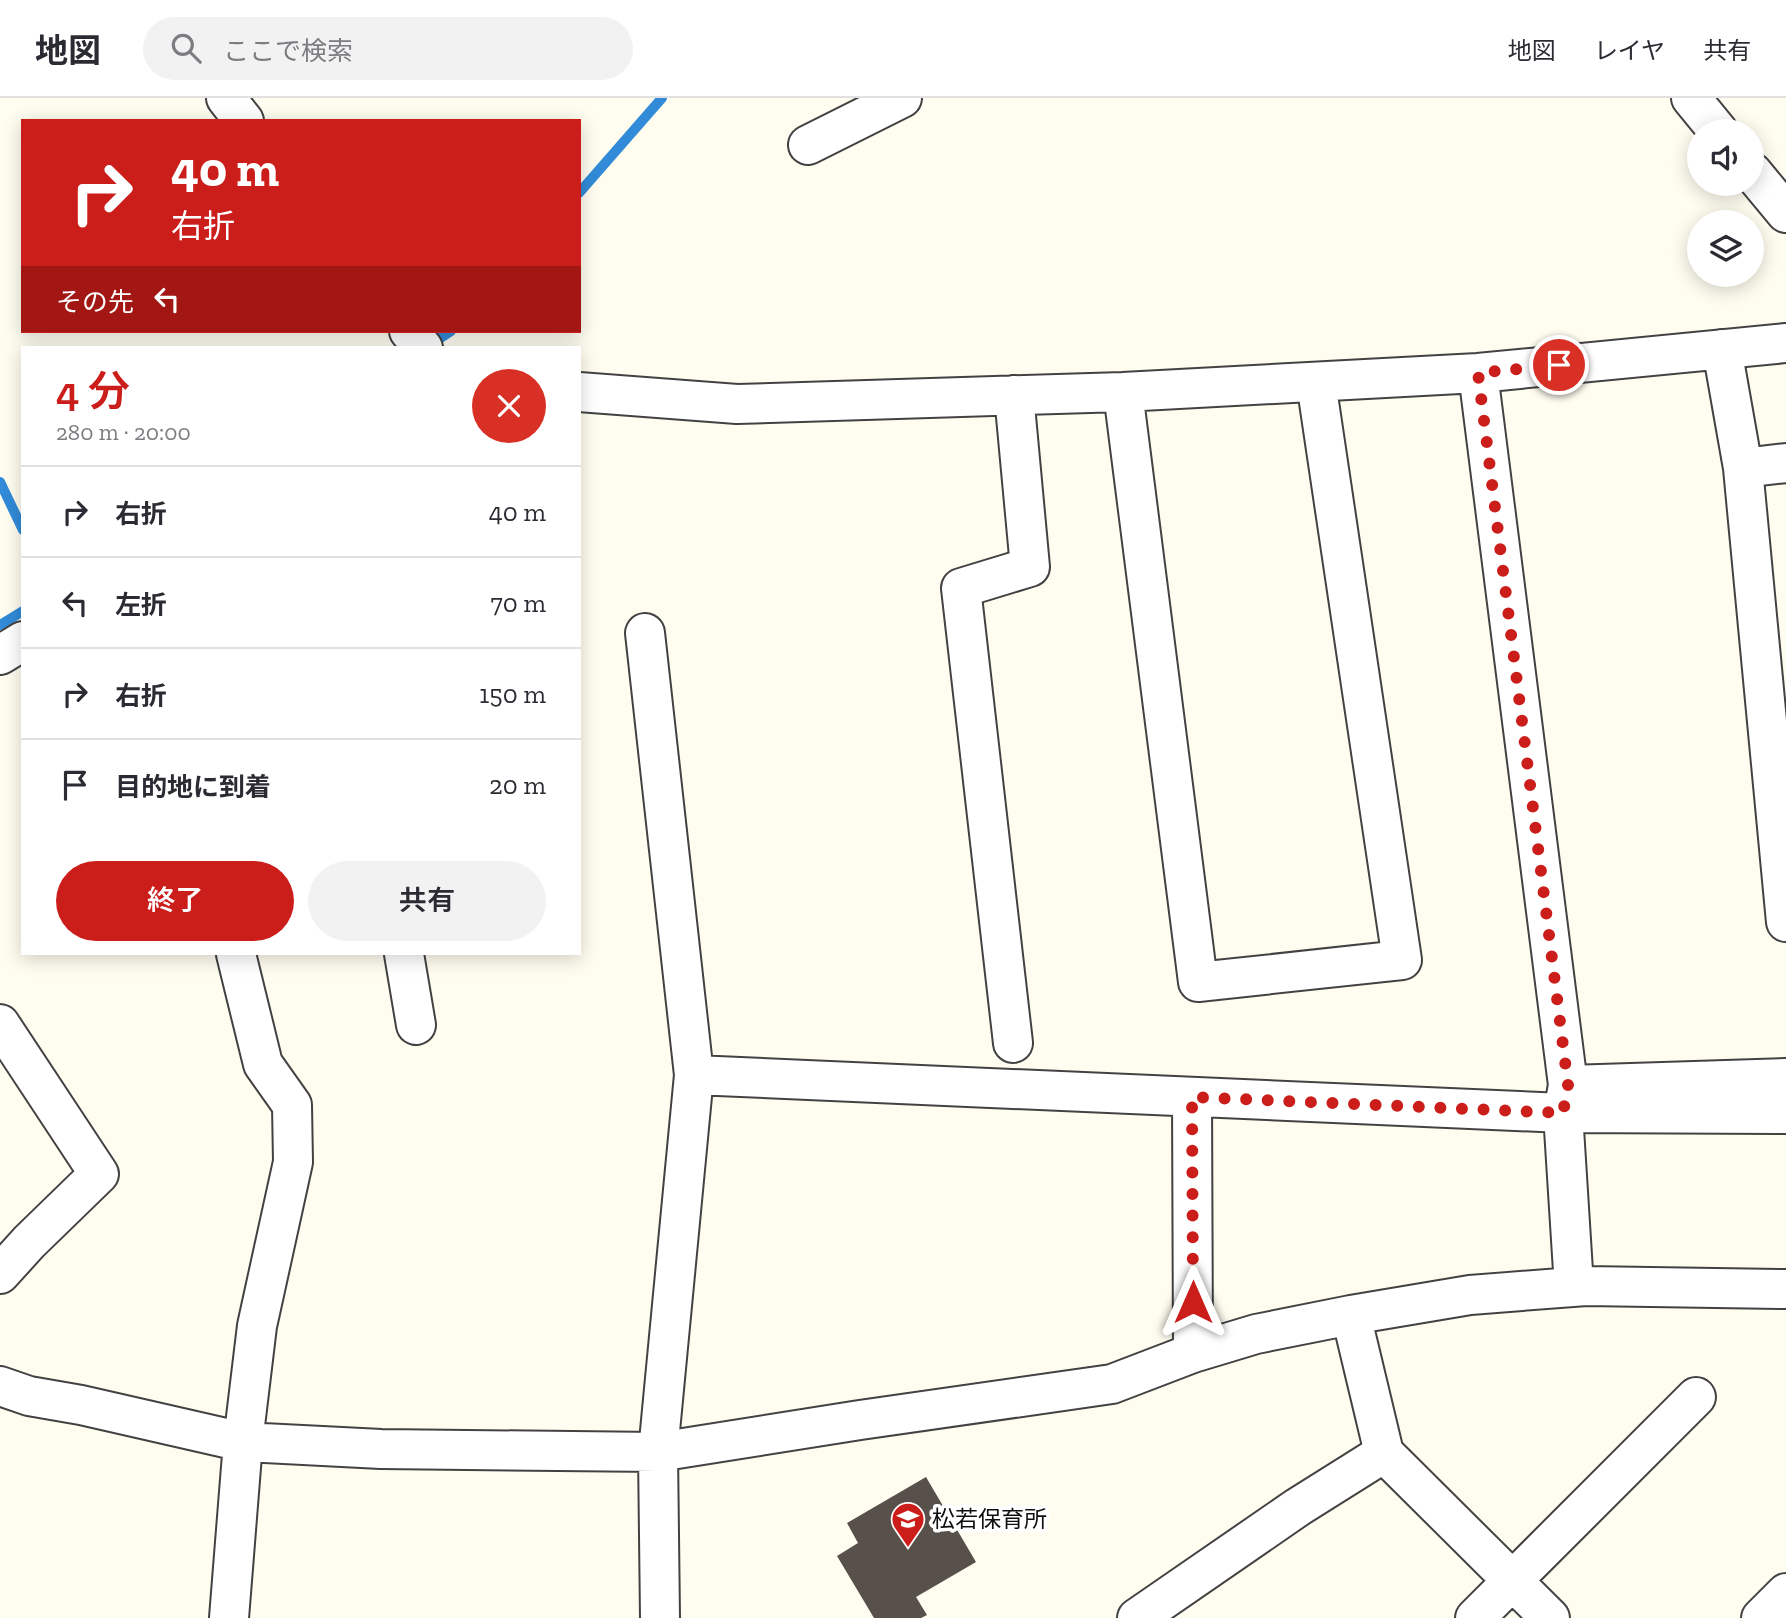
<!DOCTYPE html>
<html lang="ja">
<head>
<meta charset="utf-8">
<style>
  body { margin:0; font-family:"Zilla Slab","Noto Sans JP",serif; background:#f2f2f3; color:#2b2b33; height:100vh; display:flex; flex-direction:column; font-size:26px; white-space:nowrap }
  * { box-sizing:border-box; margin:0 }
  p { font-size:23px; color:#7c7c81 }
  .icon { flex:none; width:38px; height:38px; fill:none; stroke:currentColor; stroke-width:2; stroke-linecap:round; stroke-linejoin:round }
  .map { position:relative; flex:1; overflow:hidden }
  .drawer { position:absolute; left:21px; top:248px; width:560px; height:609px; display:flex; flex-direction:column; background:#fff; border-radius:0px; box-shadow:0 4px 18px #0003 }
  .drawer>* { flex:none }
  .banner { position:absolute; left:21px; top:21px; width:560px; height:214px; border-radius:0px; box-shadow:0 4px 18px #0003; background:#cb1d1a; color:#fff; overflow:hidden }
  .buttons { position:absolute; left:1687px; top:21px; display:grid; gap:14px }
  .buttons a { display:grid; place-items:center; width:77px; height:77px; border-radius:50%; background:#fff; box-shadow:0 4px 18px #0003; font-size:35px }
  .pin { position:absolute; display:grid; place-items:center; width:60px; height:60px; color:#fff; margin:-30px; border:4px solid #fff; border-radius:50%; box-shadow:0 2px 7px #0007 }
  .me { position:absolute; width:77px; margin:-38px; rotate:0deg; stroke-linejoin:round; filter:drop-shadow(0 0 5px #0008) }
  .turn { display:flex; align-items:center; gap:24px; height:147px; padding:0 35px; font-size:32px }
  .turn .icon { width:91px; height:91px; stroke-width:2.5 }
  .turn b { display:block; font-size:49px; line-height:60px }
  .then { display:flex; align-items:center; height:66px; padding:0 35px; background:#0003; gap:14px; font-size:26px }
  .round { display:grid; place-items:center; flex:none; width:74px; height:74px; border-radius:37px; background:#f2f2f3 }
  .headline { display:flex; align-items:center; justify-content:space-between; height:119px; padding:0 35px }
  h1 { font-size:42px; font-weight:600; line-height:52px; color:#cb1d1a }
  .primary-button { display:flex; gap:14px; margin-top:auto; padding:14px 35px }
  .primary-button a { flex:1; height:80px; border-radius:42px; background:#cb1d1a; color:#fff; font-size:28px; font-weight:600; line-height:80px; text-align:center }
  .primary-button a+a { background:#f2f2f3; color:#2b2b33 }
  ul { padding:0; list-style:none }
  li { display:flex; align-items:center; gap:21px; height:91px; padding:0 35px; border-top:2px solid #e1e1e2 }
  li div { flex:1 }
  li b { display:block; font-size:26px }
  li em { font-style:normal }
  header { display:flex; align-items:center; gap:42px; box-sizing:border-box; height:98px; padding:0 35px; background:#fff; border-bottom:2px solid #e1e1e2 }
  header strong { font-size:33px }
  nav { display:flex; gap:38px; margin-inline-start:auto; font-size:24px }
  .search { width:490px; height:63px; background:#f2f2f3; display:flex; align-items:center; gap:18px; box-sizing:border-box; padding:0 24px; border-radius:38px; color:#7c7c81; font-size:26px }
  .map>svg:first-child { display:block }
  .lines { fill:none; stroke-linecap:round; stroke-linejoin:round }
  .stream { stroke:#318bd8; stroke-width:10 }
  .building { fill:#58504a }
  .minor-casing { stroke:#424242; stroke-width:42 }
  .minor { stroke:#fff; stroke-width:38 }
  .route { stroke:#cb1d1a; stroke-width:12; stroke-dasharray:0 21.6 }
  .labels { text-anchor:middle; dominant-baseline:central; stroke-width:7; stroke-linejoin:round; paint-order:stroke }
  .poi-label { font-size:23px; fill:#0f0f0f; stroke:#fff; text-anchor:start }
</style>
</head>
<body>
<header>
<strong>地図</strong>
<div class="search"><svg class="icon" aria-label="search" viewBox="0 0 24 24"><circle cx="10" cy="10" r="6"/><path d="M15 15l6 6"/></svg>ここで検索</div>
<nav><a>地図</a><a>レイヤ</a><a>共有</a></nav>
</header>
<div class="map">
<svg width="1786" height="1520" viewBox="0 0 1786 1520">
  <rect width="100%" height="100%" fill="#fffdf0"/>
  <g class="lines">
    <path class="stream" d="M579,95l83,-95
      M428,248l23,-15
      M0,384l23,48
      M0,527l23,-14"/>
  </g>
  <path class="building" d="M926,1379l50,85 -60,35 11,18 -6,3h-47l-37,-62 21,-13 -11,-20z"/>
  <g class="lines">
    <defs>
      <path id="minor" d="M226,0l18,23
        M1691,0l27,33
        M808,47l94,-47
        M1752,74l34,41
        M409,233l14,17
        M1722,251l21,119 43,454
        M1478,275l90,712 -5,28 11,174
        M579,294l158,12 386,-12 355,-19 308,-30
        M1123,294l75,590 204,-22 -86,-578
        M1743,370l43,-5
        M645,535l49,442 -36,377 2,166
        M0,557l23,-14
        M404,856l12,71
        M0,926l99,150 -70,68 -29,32
        M1013,945l-52,-455 69,-21 -16,-172
        M694,977l869,38 223,1
        M1568,987l218,-7
        M1192,999l1,256
        M1351,1217l33,138 166,165
        M0,1288l29,10 52,9 162,37 138,7 277,3 202,-32 252,-36 81,-31 63,-19 95,-19 119,-20 116,-9 200,3
        M229,1520l14,-176 14,-116 36,-164 -1,-57 -29,-41 -27,-110
        M1137,1520l161,-111 86,-54
        M1475,1520l221,-221
        M1761,1520l25,-25"/>
    </defs>
    <use href="#minor" class="minor-casing"/>
    <use href="#minor" class="minor"/>
  </g>
  <g class="lines">
    <path class="route" d="M1193,1204l-1,-205 371,16 5,-28 -90,-712 81,-8"/>
  </g>
  <defs>
    <symbol id="school-pin" viewBox="-11 -11 22 30"><path d="M0 17L-7.5 6A9.5 9.5 0 1 1 7.5 6Z" fill="#cb1d1a" stroke="#fff"/><path d="M0-5L7-2L0 1L-7-2ZM-4 1L0 2.5L4 1V4Q0 6-4 4Z" fill="#fff"/></symbol>
  </defs>
  <g fill-rule="evenodd">
    <use href="#school-pin" x="889" y="1402" width="38" height="52"/>
  </g>
  <g class="labels">
    <g class="poi-label">
      <text x="932" y="1421">松若保育所</text>
    </g>
  </g>
</svg>
<div class="buttons">
<a><svg class="icon" aria-label="sound" viewBox="0 0 24 24"><path d="M4 9h4l5-4v14l-5-4H4zM17 9q2 3 0 6"/></svg></a>
<a><svg class="icon" aria-label="layers" viewBox="0 0 24 24"><path d="M12 4l9 5-9 5-9-5zM3 14l9 5 9-5"/></svg></a>
</div>
<div class="pin" style="left:1559px;top:267px;background:#d93025"><svg class="icon" aria-label="arrive" viewBox="0 0 24 24"><path d="M6 21V4h12l-3 4 3 4H6"/></svg></div>
<svg class="me" style="left:1193px;top:1204px" viewBox="-20 -20 40 40"><path d="M0-17L14 15 0 8-14 15z" fill="#cb1d1a" stroke="#fff" stroke-width="4"/></svg>
<div class="banner">
<div class="turn"><svg class="icon" aria-label="right" viewBox="0 0 24 24"><path d="M7 20v-9h11M14 6l5 5-5 5"/></svg><div><b>40 m</b>右折</div></div>
<div class="then">その先<svg class="icon" aria-label="left" viewBox="0 0 24 24"><path d="M17 20v-9H6M10 6l-5 5 5 5"/></svg></div>
</div>
<section class="drawer">
<div class="headline"><div><h1>4 分</h1><p>280 m · 20:00</p></div><a class="round" style="background:#d93025;color:#fff"><svg class="icon" aria-label="close" viewBox="0 0 24 24"><path d="M6 6l12 12M18 6L6 18"/></svg></a></div>
<ul>
<li><svg class="icon" aria-label="right" viewBox="0 0 24 24"><path d="M7 20v-9h11M14 6l5 5-5 5"/></svg><div><b>右折</b></div><em>40 m</em></li>
<li><svg class="icon" aria-label="left" viewBox="0 0 24 24"><path d="M17 20v-9H6M10 6l-5 5 5 5"/></svg><div><b>左折</b></div><em>70 m</em></li>
<li><svg class="icon" aria-label="right" viewBox="0 0 24 24"><path d="M7 20v-9h11M14 6l5 5-5 5"/></svg><div><b>右折</b></div><em>150 m</em></li>
<li><svg class="icon" aria-label="arrive" viewBox="0 0 24 24"><path d="M6 21V4h12l-3 4 3 4H6"/></svg><div><b>目的地に到着</b></div><em>20 m</em></li>
</ul>
<div class="primary-button"><a>終了</a><a>共有</a></div>
</section>
</div>
</body>
</html>
